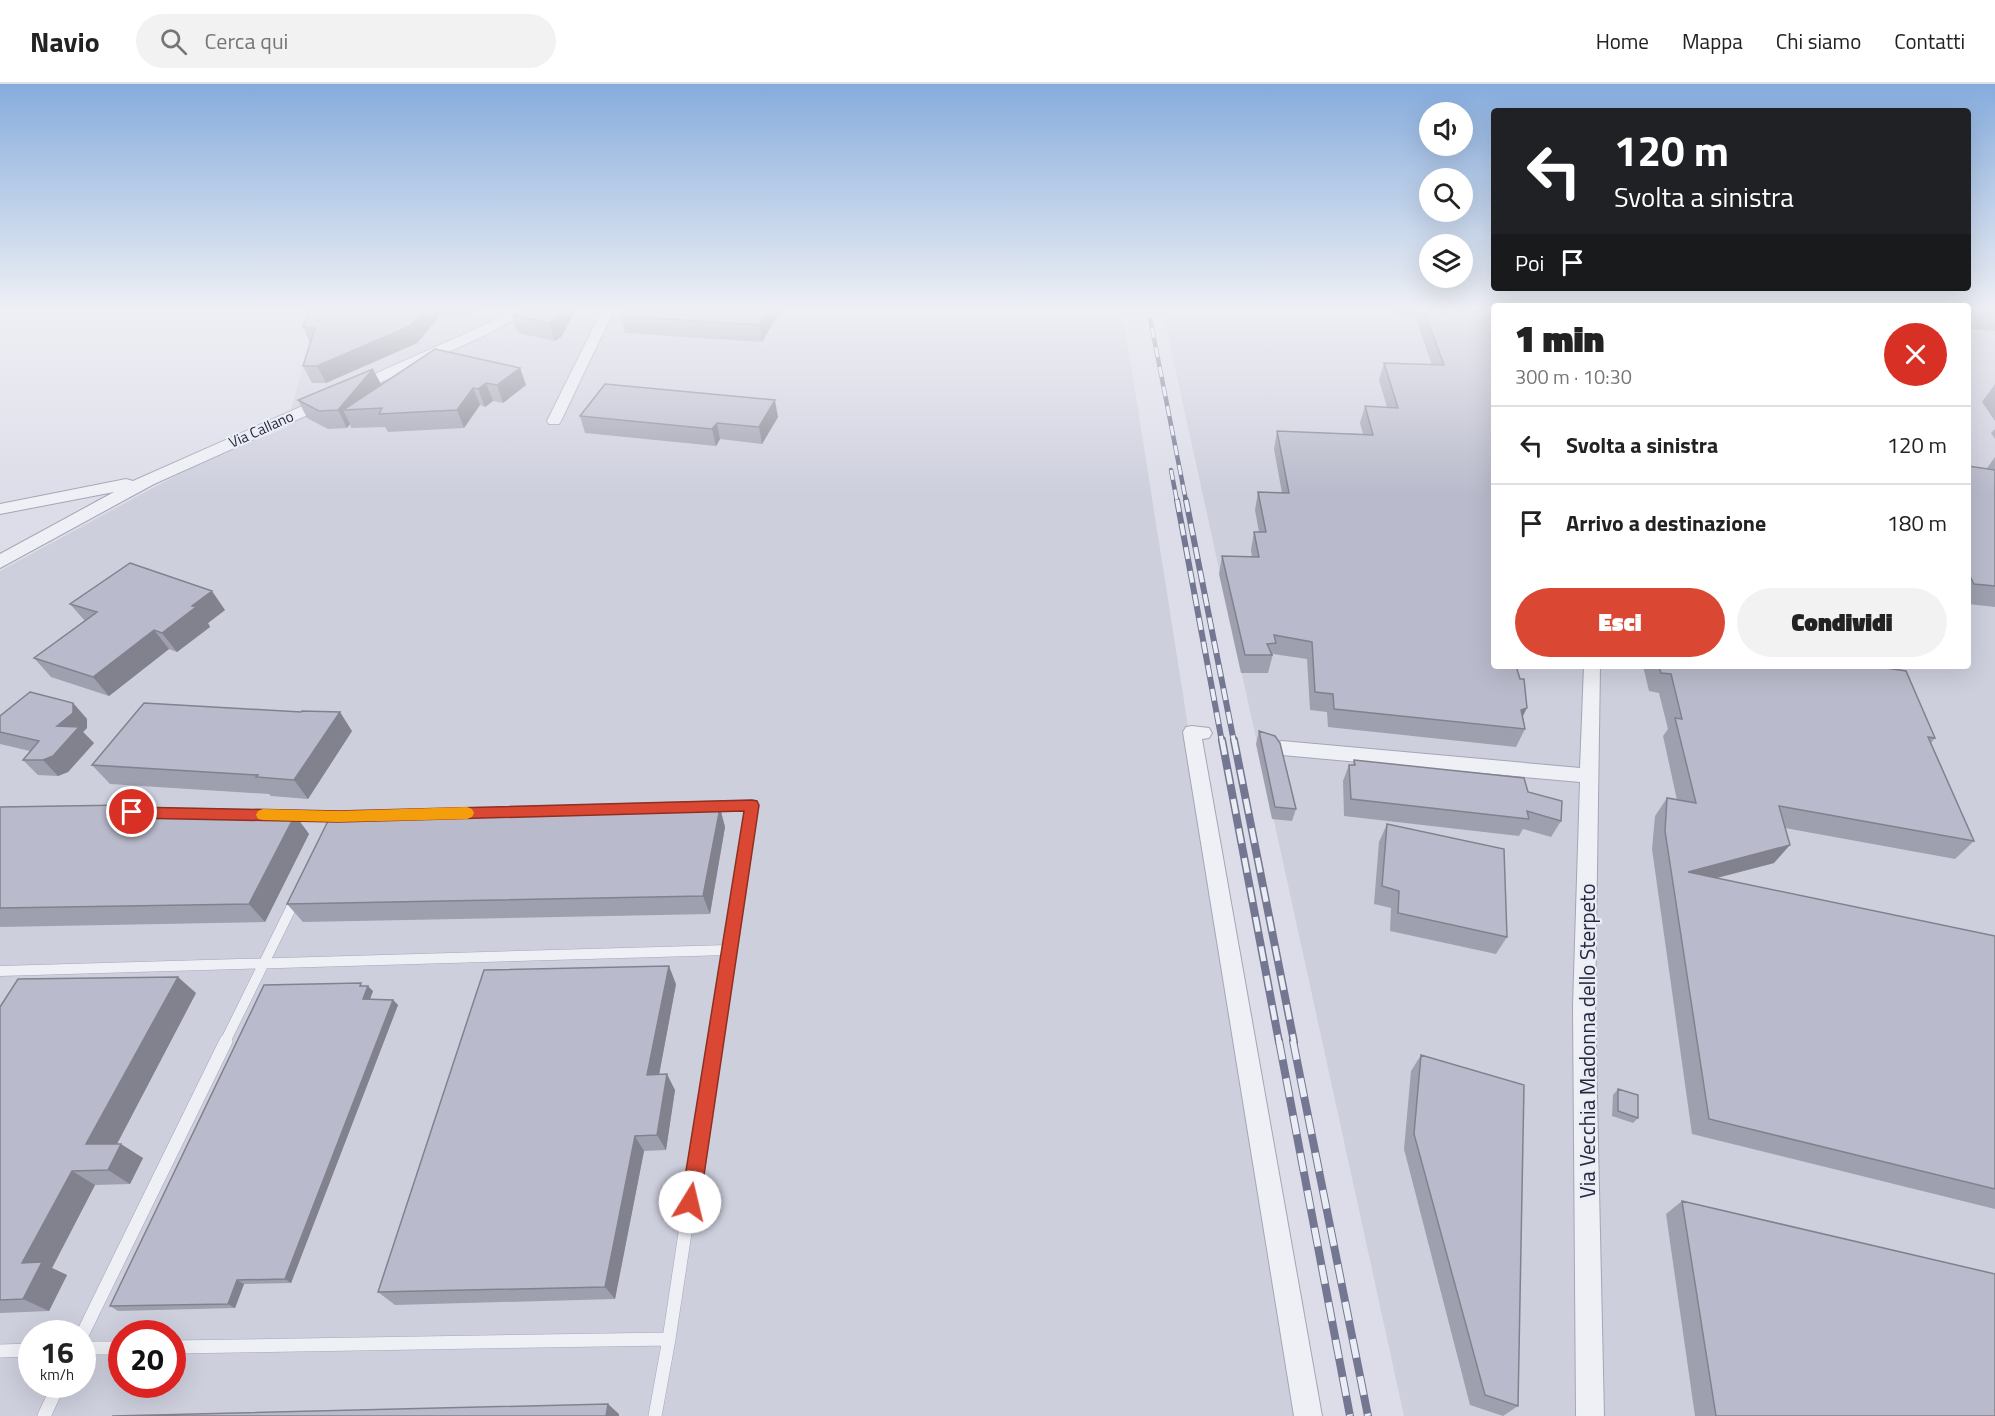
<!DOCTYPE html>
<html lang="it">
<head>
<meta charset="utf-8">
<style>
  body { margin:0; font-family:"Titillium Web",sans-serif; background:#f2f2f2; color:#222; height:100vh; display:flex; flex-direction:column; font-size:22px; white-space:nowrap }
  * { box-sizing:border-box; margin:0 }
  p { font-size:20px; color:#767676 }
  .icon { flex:none; width:33px; height:33px; fill:none; stroke:currentColor; stroke-width:2; stroke-linecap:round; stroke-linejoin:round }
  .map { position:relative; flex:1; overflow:hidden }
  .drawer { position:absolute; left:1491px; top:219px; width:480px; height:366px; display:flex; flex-direction:column; background:#fff; border-radius:6px; box-shadow:0 6px 24px #0002 }
  .drawer>* { flex:none }
  .top-card { position:absolute; left:1491px; top:24px; width:480px; height:183px; border-radius:6px; box-shadow:0 6px 24px #0002; background:#202124; color:#fff; overflow:hidden }
  .buttons { position:absolute; left:1419px; top:18px; display:grid; gap:12px }
  .buttons a { display:grid; place-items:center; width:54px; height:54px; border-radius:50%; background:#fff; box-shadow:0 6px 24px #0002; font-size:30px }
  .speed { position:absolute; left:18px; top:1236px; display:flex; gap:12px; font-size:30px; font-weight:700; text-align:center }
  .speed>* { display:grid; place-content:center; width:78px; height:78px; border-radius:50%; background:#fff; box-shadow:0 6px 24px #0002; line-height:1 }
  .speed small { font-size:15px; font-weight:400 }
  .speed .limit { border:9px solid #d22; background:#fff; color:#111 }
  .pin { position:absolute; display:grid; place-items:center; width:51px; height:51px; color:#fff; margin:-26px; border:3px solid #fff; border-radius:50%; box-shadow:0 2px 6px #0007 }
  .me { position:absolute; width:66px; margin:-33px; rotate:9deg; stroke-linejoin:round; filter:drop-shadow(0 0 4px #0008) }
  .turn { display:flex; align-items:center; gap:21px; height:126px; padding:0 24px; font-size:27px }
  .turn .icon { width:78px; height:78px; stroke-width:2.5 }
  .turn b { display:block; font-size:42px; line-height:51px }
  .then { display:flex; align-items:center; height:57px; padding:0 24px; background:#0003; gap:12px; font-size:22px }
  .round { display:grid; place-items:center; flex:none; width:63px; height:63px; border-radius:32px; background:#f2f2f2 }
  .head { display:flex; align-items:center; justify-content:space-between; height:102px; padding:0 24px }
  h1 { font-size:36px; font-weight:800; line-height:45px }
  .cta { display:flex; gap:12px; margin-top:auto; padding:12px 24px }
  .cta a { flex:1; height:69px; border-radius:36px; background:#da4833; color:#fff; font-size:24px; font-weight:800; line-height:69px; text-align:center }
  .cta a+a { background:#f2f2f2; color:#222 }
  ul { padding:0; list-style:none }
  li { display:flex; align-items:center; gap:18px; height:78px; padding:0 24px; border-top:2px solid #e0e0e0 }
  li div { flex:1 }
  li b { display:block; font-size:22px }
  li em { font-style:normal }
  header { display:flex; align-items:center; gap:36px; box-sizing:border-box; height:84px; padding:0 30px; background:#fff; border-bottom:2px solid #e0e0e0 }
  header strong { font-size:28px }
  nav { display:flex; gap:33px; margin-inline-start:auto; font-size:21px }
  .search { width:420px; height:54px; background:#f2f2f2; display:flex; align-items:center; gap:15px; box-sizing:border-box; padding:0 21px; border-radius:33px; color:#767676; font-size:22px }
  .map>svg:first-child { display:block }
  .built { fill:#cecfdd; fill-rule:evenodd }
  .lines { fill:none; stroke-linecap:round; stroke-linejoin:round }
  .service-far1-casing { stroke:#a5a6b5; stroke-width:11 }
  .service-casing { stroke:#a5a6b5; stroke-width:14 }
  .minor-casing { stroke:#a5a6b5; stroke-width:2 }
  .tertiary-casing { stroke:#a5a6b5; stroke-width:2 }
  .service-far1 { stroke:#efeff6; stroke-width:10 }
  .service { stroke:#efeff6; stroke-width:13 }
  .minor { fill:#efeff6; fill-rule:evenodd }
  .tertiary { fill:#efeff6; fill-rule:evenodd }
  .rail-far3-casing { stroke:#747792; stroke-width:4.5 }
  .rail-far2-casing { stroke:#747792; stroke-width:6 }
  .rail-far1-casing { stroke:#747792; stroke-width:8 }
  .rail-casing { stroke:#747792; stroke-width:8 }
  .rail-far3 { stroke:#ebedf5; stroke-width:3; stroke-dasharray:10; stroke-linecap:butt }
  .rail-far2 { stroke:#ebedf5; stroke-width:4; stroke-dasharray:12; stroke-linecap:butt }
  .rail-far1 { stroke:#ebedf5; stroke-width:5; stroke-dasharray:15; stroke-linecap:butt }
  .rail { stroke:#ebedf5; stroke-width:6; stroke-dasharray:19; stroke-linecap:butt }
  .wall { fill:#9fa0af }
  .shaded-wall { fill:#82828e }
  .building { fill:#b9bacb; stroke:#82828e; stroke-width:1.5 }
  .route { fill:#da4833; stroke:#8e2f21; stroke-width:1.5 }
  .slow { fill:#f59e0b }
  .labels { text-anchor:middle; dominant-baseline:central; stroke-width:4.5; stroke-linejoin:round; paint-order:stroke }
  .far-street-label { font-size:15px; fill:#24273f; stroke:#ebedf5 }
  .near-street-label { font-size:21px; fill:#24273f; stroke:#ebedf5 }
</style>
</head>
<body>
<header>
<strong>Navio</strong>
<div class="search"><svg class="icon" aria-label="search" viewBox="0 0 24 24"><circle cx="10" cy="10" r="6"/><path d="M15 15l6 6"/></svg>Cerca qui</div>
<nav><a>Home</a><a>Mappa</a><a>Chi siamo</a><a>Contatti</a></nav>
</header>
<div class="map">
<svg width="1995" height="1332" viewBox="0 0 1995 1332">
  <rect width="100%" height="100%" fill="#dcdde8"/>
  <path class="built" d="M319,224h803l175,1108h-1297v-845l199,-108 87,-35zM32,1250h50v50h-50zM122,1250h50v50h-50z
    M1162,224h332v358h474v-358h27v1108h-591z"/>
  <g class="lines">
    <defs>
      <path id="service-far1" d="M124,728l214,4 -2,3
        M499,728l253,-7 -24,145
        M0,887l728,-21 -14,92
        M225,958l71,-144"/>
      <path id="service" d="M82,1251l144,-294
        M172,1263l497,-8 45,-298
        M82,1264h40
        M0,1267l32,-1
        M44,1332l15,-32
        M655,1332l14,-77"/>
      <path id="minor" d="M603,224h12l-54,113 -2,3h-10l-2,-3z
        M1584,582h16l-5,340 9,410h-28l-3,-410 7,-224 -298,-27 -6,-2 -3,-5 3,-5 6,-2 298,27z
        M1192,642l17,2 3,5 -3,5 -7,1 120,677h-28l-111,-684 3,-5z"/>
      <path id="tertiary" d="M516,224h18l-48,27 -332,149 -154,84v-14l114,-62 -114,22v-10l126,-25 7,2 343,-152z"/>
    </defs>
    <use href="#service-far1" class="service-far1-casing"/>
    <use href="#service" class="service-casing"/>
    <use href="#minor" class="minor-casing"/>
    <use href="#tertiary" class="tertiary-casing"/>
    <use href="#service-far1" class="service-far1"/>
    <use href="#service" class="service"/>
    <use href="#minor" class="minor"/>
    <use href="#tertiary" class="tertiary"/>
    <defs>
      <path id="rail-far3" d="M1148,224l38,193
        M1171,386l6,31"/>
      <path id="rail-far2" d="M1177,416l45,242
        M1186,416l48,242"/>
      <path id="rail-far1" d="M1222,656l57,302
        M1234,656l60,302"/>
      <path id="rail" d="M1279,957l71,375
        M1293,957l75,375"/>
    </defs>
    <use href="#rail-far3" class="rail-far3-casing"/>
    <use href="#rail-far2" class="rail-far2-casing"/>
    <use href="#rail-far1" class="rail-far1-casing"/>
    <use href="#rail" class="rail-casing"/>
    <use href="#rail-far3" class="rail-far3"/>
    <use href="#rail-far2" class="rail-far2"/>
    <use href="#rail-far1" class="rail-far1"/>
    <use href="#rail" class="rail"/>
  </g>
  <path class="wall" d="M310,224h175l-8,4 -7,-3 -2,7h-28l-23,27 -91,40h-14l-9,-17 7,-23 -7,-16z
    M576,224l-14,28 -7,5 -37,-8 -6,-18z
    M782,224l-20,34 -137,-9 -4,-17z
    M1366,224h128v358l29,50 2,13 -9,18 -188,-20 -1,-15 -17,-2 -3,-51 -34,-5 -5,19h-27l-22,-99 3,-18 30,1 -1,-7 3,-18h5l-4,-22 3,-18 24,1 -8,-44 3,-18 86,3 -3,-11 5,-17 22,1 -8,-27 5,-17 48,2 -18,-51h-16l-2,-5 -29,1z
    M1968,224h27v23l-27,-2z
    M520,284l6,17 -23,18 -10,-2 -8,6 -5,-2 -16,23 -76,4 -3,-5 -34,1 -1,-4 -3,4 -19,1 -21,-11 -9,-18 83,-15z
    M1995,300v37l-13,-19z
    M580,332l198,1 -16,27 -42,-5 -4,7 -131,-13z
    M1995,345v10l-4,-6z
    M1995,373v150l-27,-3v-138l20,3 -1,-1z
    M70,520l155,6 -17,13 2,4 -33,25 -8,-3 -60,47 -58,-19 -17,-19 51,-37z
    M1643,582h230l62,72 -4,5 43,98 -19,18 -170,-31 -11,35 -57,15 278,58v273l-303,-75 -40,-285 3,-33 12,-18 10,2 -14,-64 5,-7 -9,-36 -10,-2z
    M73,619l14,16v9l-4,4 11,11 -26,29 -10,4 -20,-1 -15,-15 7,-9 -30,-7v-28z
    M352,647l-44,68 -37,-3 -2,-2 -159,-10 -18,-19z
    M1259,647l37,78 -4,12 -20,-2 -16,-75z
    M1354,676l174,32 33,29 -10,16 -28,-8 -4,7 -175,-20 -1,-35 6,-16h4z
    M0,723l139,11 156,-3 14,19 -44,88 -265,5z
    M720,724l5,19 -15,87 -407,8 -16,-18z
    M1387,740l120,113 -11,17 -106,-23 1,-23 -17,-4 5,-62z
    M676,900l-17,91 16,15 -9,60 -22,1 -29,148 -220,6 -17,-13z
    M363,902l10,5 -3,8 23,1 5,5 -107,278 -47,1 -9,24 -117,3 -8,-5z
    M196,909l-79,151 26,14 -13,26 -35,1 -43,83 15,7 -18,36 -49,2v-306z
    M1421,971l97,351 -15,10 -33,-11 -66,-256 7,-78z
    M1618,1005l20,29 -5,5 -21,-7 1,-21z
    M1682,1117l313,215h-300l-29,-202z"/>
  <path class="shaded-wall" d="M426,224h10l4,8 -23,27 -91,40 -9,-17z
    M465,224h4l1,1 -2,7z
    M476,224h9l-8,4z
    M562,224h14l-14,28 -7,5 -6,-18z
    M770,224h12l-20,34 -3,-17z
    M520,284l6,17 -23,18 -6,-18z
    M373,285l9,17 -39,24 7,14 -3,4 -9,-18z
    M486,299l7,18 -8,6 -7,-18z
    M473,304l7,17 -16,23 -7,-18z
    M775,316l3,17 -16,27 -3,-17z
    M717,339l3,16 -4,7 -4,-17z
    M212,507l13,19 -17,13 2,4 -33,25 -15,-19 30,-27z
    M154,546l15,19 -60,47 -16,-19z
    M73,619l14,16v9l-4,4 11,11 -26,29 -10,4 -15,-16 14,-34z
    M1527,624l-9,18 3,-16z
    M340,628l12,19 -44,68 -14,-19z
    M126,721l18,18 -27,-5z
    M720,724l5,19 -15,87 -7,-18z
    M295,731l14,19 -44,88 -16,-18z
    M1790,761l-16,18 -100,26 14,-17z
    M669,882l7,18 -20,107 -9,-16z
    M178,893l18,16 -87,166 -23,-15z
    M368,902l5,5 -5,14 -5,-6z
    M393,916l5,5 -107,278 -6,-4z
    M667,990l8,16 -9,60 -9,-15z
    M635,1052l9,15 -29,148 -10,-12z
    M121,1060l22,14 -13,26 -22,-14z
    M72,1087l23,14 -43,83 15,7 -18,36 -26,-12 -1,-36z
    M237,1196l7,4 -9,24 -7,-4z
    M608,1320l11,10v2h-13z"/>
  <path class="building" d="M310,224h116l-16,18 -93,40h-14l12,-38 -12,-1z
    M525,224h37l-6,10 -7,5 -37,-8z
    M627,224h143l-11,17 -138,-9z
    M1423,224h71v113h-1l1,2v243h22l4,13h4l3,29 -6,2 4,19 -191,-20 -1,-15 -18,-2 -3,-50 -38,-7 2,8 -9,1 5,11h-27l-23,-99 37,1 -5,-25h12l-8,-40 31,1 -12,-62 96,4 -8,-29 33,2 -14,-45 60,2z
    M1968,224h27v5l-27,-3z
    M435,265l85,19 -23,17 -11,-2 -8,6 -5,-1 -16,22 -78,4 3,-6 -39,2z
    M373,285l-35,41 -19,1 -21,-11z
    M605,300l170,16 -16,27 -42,-4 -5,6 -132,-13z
    M1968,382l27,4v116l-21,-2 -4,-8 -2,-1z
    M130,479l82,28 -20,15 4,1 -34,26 -8,-3 -61,47 -59,-19 63,-46 -27,-8z
    M1659,582h214l33,5 29,67 -7,-1 46,104 -195,-35 11,39 -102,27 307,64v253l-286,-70 -44,-288 2,-33 29,5 -21,-85 7,1 -11,-45 -10,-1z
    M30,608l43,11v10l-16,13 22,1 -26,29 -10,4h-20l16,-19 -39,-9v-16z
    M144,619l157,9 1,-1 38,1 -46,68 -38,-3 2,-2 -166,-10z
    M1259,647l16,5 5,7 16,66 -21,-2z
    M1354,676l170,18 4,14 34,9 -1,20 -34,-10 2,8 -178,-20 -2,-34h6z
    M126,721l-9,13 178,-3 -46,89 -249,4v-101z
    M720,724l-17,88 -416,8 44,-89z
    M1387,740l117,25 3,88 -109,-24 1,-22 -17,-5z
    M669,882l-22,109 20,-1 -10,61 -22,1 -30,151 -227,5 106,-322z
    M178,893l-92,167h35l-13,26 -36,1 -50,92 20,-1 -19,37 -23,1v-293l18,-28z
    M361,899l-1,3h8l-5,13 30,1 -108,279 -48,1 -9,24 -118,2 154,-321z
    M1421,971l103,30 -6,321 -33,-11 -71,-261z
    M1618,1005l20,6v23l-20,-7z
    M1682,1117l313,73v142h-279z
    M608,1320l-2,12h-494z"/>
  <linearGradient id="sky" x2="0" y2="1"><stop stop-color="#86acdd"/><stop offset="0.55" stop-color="#eff0f5"/><stop offset="1" stop-color="#eff0f5" stop-opacity="0"/></linearGradient>
  <rect width="1995" height="410" fill="url(#sky)"/>
  <path class="route" d="M752,716l5,1 2,4 -59,397 -3,6 -7,3 -6,-3 -3,-6 63,-391 -406,11 -206,-4 -5,-2 -2,-4 2,-4 5,-1 206,4z"/>
  <path class="slow" d="M467,723l5,2 2,4 -2,4 -5,2 -129,3 -75,-2 -5,-1 -2,-4 2,-4 5,-2 75,2z"/>
  <g class="labels">
    <g class="far-street-label">
      <text transform="translate(261 345) rotate(-24)">Via Callano</text>
    </g>
    <g class="near-street-label">
      <text transform="translate(1587 957) rotate(-90)">Via Vecchia Madonna dello Sterpeto</text>
    </g>
  </g>
</svg>
<div class="buttons">
<a><svg class="icon" aria-label="sound" viewBox="0 0 24 24"><path d="M4 9h4l5-4v14l-5-4H4zM17 9q2 3 0 6"/></svg></a>
<a><svg class="icon" aria-label="search" viewBox="0 0 24 24"><circle cx="10" cy="10" r="6"/><path d="M15 15l6 6"/></svg></a>
<a><svg class="icon" aria-label="layers" viewBox="0 0 24 24"><path d="M12 4l9 5-9 5-9-5zM3 14l9 5 9-5"/></svg></a>
</div>
<div class="speed"><div>16<small>km/h</small></div><div class="limit">20</div></div>
<div class="pin" style="left:132px;top:728px;background:#d93025"><svg class="icon" aria-label="arrive" viewBox="0 0 24 24"><path d="M6 21V4h12l-3 4 3 4H6"/></svg></div>
<svg class="me" style="left:690px;top:1118px" viewBox="-20 -20 40 40"><circle r="19" fill="#fff"/><path d="M0-13L10 11 0 6-10 11z" fill="#da4833"/></svg>
<div class="top-card">
<div class="turn"><svg class="icon" aria-label="left" viewBox="0 0 24 24"><path d="M17 20v-9H6M10 6l-5 5 5 5"/></svg><div><b>120 m</b>Svolta a sinistra</div></div>
<div class="then">Poi<svg class="icon" aria-label="arrive" viewBox="0 0 24 24"><path d="M6 21V4h12l-3 4 3 4H6"/></svg></div>
</div>
<section class="drawer">
<div class="head"><div><h1>1 min</h1><p>300 m · 10:30</p></div><a class="round" style="background:#d93025;color:#fff"><svg class="icon" aria-label="close" viewBox="0 0 24 24"><path d="M6 6l12 12M18 6L6 18"/></svg></a></div>
<ul>
<li><svg class="icon" aria-label="left" viewBox="0 0 24 24"><path d="M17 20v-9H6M10 6l-5 5 5 5"/></svg><div><b>Svolta a sinistra</b></div><em>120 m</em></li>
<li><svg class="icon" aria-label="arrive" viewBox="0 0 24 24"><path d="M6 21V4h12l-3 4 3 4H6"/></svg><div><b>Arrivo a destinazione</b></div><em>180 m</em></li>
</ul>
<div class="cta"><a>Esci</a><a>Condividi</a></div>
</section>
</div>
</body>
</html>
